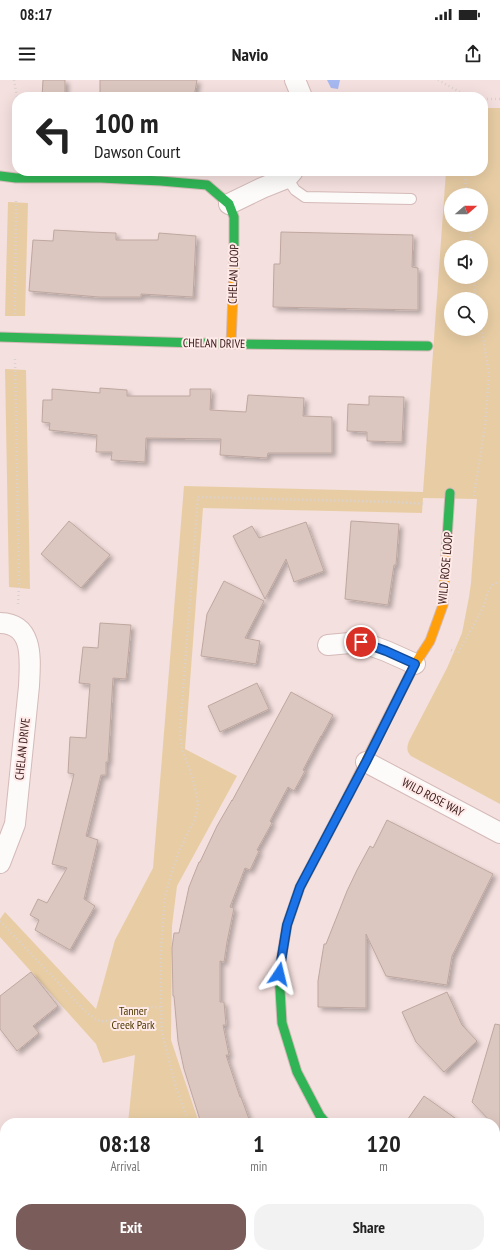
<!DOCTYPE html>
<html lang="en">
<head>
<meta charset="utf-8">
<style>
  body { margin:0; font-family:"PT Sans Narrow",sans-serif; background:#f2f2f2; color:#222; height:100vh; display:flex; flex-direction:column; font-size:15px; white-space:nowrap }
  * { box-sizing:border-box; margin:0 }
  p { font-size:13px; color:#767676 }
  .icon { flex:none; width:22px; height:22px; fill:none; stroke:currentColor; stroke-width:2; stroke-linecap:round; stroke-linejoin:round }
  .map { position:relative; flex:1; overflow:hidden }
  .sheet { position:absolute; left:0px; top:1038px; width:500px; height:140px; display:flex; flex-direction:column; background:#fff; border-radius:16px 16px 0 0; box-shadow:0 4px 16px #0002 }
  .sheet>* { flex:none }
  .top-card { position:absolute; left:12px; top:12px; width:476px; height:84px; border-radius:16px; box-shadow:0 4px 16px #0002; background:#fff; color:#222; overflow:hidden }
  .needle { width:26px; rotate:70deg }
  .tools { position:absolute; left:444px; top:108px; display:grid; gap:8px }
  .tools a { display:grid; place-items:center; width:44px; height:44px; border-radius:50%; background:#fff; box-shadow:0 4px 16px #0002; font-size:20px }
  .pin { position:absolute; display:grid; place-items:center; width:34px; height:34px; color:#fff; margin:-17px; border:2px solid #fff; border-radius:50%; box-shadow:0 1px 4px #0007 }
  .me { position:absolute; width:44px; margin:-22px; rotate:10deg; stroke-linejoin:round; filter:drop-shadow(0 0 3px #0008) }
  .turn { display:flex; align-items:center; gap:14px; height:84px; padding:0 16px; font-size:18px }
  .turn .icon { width:52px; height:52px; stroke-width:2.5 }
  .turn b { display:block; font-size:28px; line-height:34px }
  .eta { display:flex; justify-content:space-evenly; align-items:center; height:68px; text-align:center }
  .eta b { font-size:24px; font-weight:700; line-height:28px }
  .action { display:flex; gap:8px; margin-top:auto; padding:8px 16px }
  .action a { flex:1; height:46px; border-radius:16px; background:#7a5d5b; color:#fff; font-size:16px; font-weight:700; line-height:46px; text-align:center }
  .action a+a { background:#f2f2f2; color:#222 }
  .status { display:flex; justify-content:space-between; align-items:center; height:28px; padding:0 20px; background:#fff; direction:ltr }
  .status svg { height:11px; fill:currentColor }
  header { display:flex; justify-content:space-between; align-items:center; height:52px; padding:0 16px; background:#fff; font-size:18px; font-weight:700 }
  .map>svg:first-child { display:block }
  .green { fill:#e8cda4; fill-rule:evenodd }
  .water { fill:#a6b8f0 }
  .building { fill:#dcc7c0; stroke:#bea79f; filter:url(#shadow) }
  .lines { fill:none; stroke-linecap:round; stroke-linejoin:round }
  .lane-casing { stroke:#d4bab8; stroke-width:12 }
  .street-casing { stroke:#d4bab8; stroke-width:22 }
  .fast-casing { stroke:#d4bab8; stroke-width:11 }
  .slow-casing { stroke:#d4bab8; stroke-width:11 }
  .path { stroke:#dad2d2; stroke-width:2.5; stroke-dasharray:1 3; stroke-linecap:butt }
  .lane { stroke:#fdfafa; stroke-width:10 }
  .street { stroke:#fdfafa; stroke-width:20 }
  .fast { stroke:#30b455; stroke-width:9 }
  .slow { stroke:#ff9f0a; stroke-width:9 }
  .route-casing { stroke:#114b97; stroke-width:10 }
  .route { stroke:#1a73e8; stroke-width:7 }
  .labels { text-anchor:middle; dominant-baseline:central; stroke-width:4; stroke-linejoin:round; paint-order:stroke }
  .street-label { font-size:12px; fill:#381715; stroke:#feeae8 }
  .park-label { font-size:12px; fill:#4d3900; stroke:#feeae8 }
</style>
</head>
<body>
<div class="status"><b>08:17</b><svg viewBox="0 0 49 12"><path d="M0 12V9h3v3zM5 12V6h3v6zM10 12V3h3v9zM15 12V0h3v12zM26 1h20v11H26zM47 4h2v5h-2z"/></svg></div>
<header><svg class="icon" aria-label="menu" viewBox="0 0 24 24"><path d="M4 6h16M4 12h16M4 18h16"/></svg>Navio<svg class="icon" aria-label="share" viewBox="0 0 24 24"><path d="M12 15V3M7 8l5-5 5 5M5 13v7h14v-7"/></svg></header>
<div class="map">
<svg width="500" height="1178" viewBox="0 0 500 1178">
  <defs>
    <filter id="shadow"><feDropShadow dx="3.5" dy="3.5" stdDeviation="2" flood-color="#0004"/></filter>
  </defs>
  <rect width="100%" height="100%" fill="#f4e0de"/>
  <path class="green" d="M483,28h17v696l-89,-48c-5,-5 -4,-9 -2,-15l38,-73 15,-35 7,-36 2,-14 6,-84 -54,-1 -1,15 -219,-5 -18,241 52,27 -60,110 -5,40 -1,114 28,83h-71l7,-68 -32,8 -7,-19 -96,-107v-18l5,-7 91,97 19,-69 38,-72 31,-382 239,6 23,-321h37zM451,115h30v30h-30zM451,167h30v30h-30zM451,219h30v30h-30z
    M8,122l20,1 -3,113h-20z
    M5,289l21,1 4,219 -21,-2z
    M117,1173h190l6,5h-197z"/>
  <path class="water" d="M327,0h13l-2,9 -7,-1z"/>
  <path class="building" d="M43,0h22v17h-23z
    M100,0h97l-3,17h-94z
    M54,150l36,2 26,1v7h42l1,-7 37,3 -3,61 -52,-3v3h-42l-70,-6 4,-51 20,1z
    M281,152l132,3 -1,32 6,1v42l-145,-3 1,-43h6z
    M100,308l27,2v6h63v-7h21l-1,21 36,2 2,-17 56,3 -1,18 29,1v36h-64l-1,5 -47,-3 1,-16 -75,-1 -1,24 -34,-2 1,-8h-16l1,-17 -48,-5 1,-7 -8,-1 1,-22h9v-11l48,4z
    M369,316l35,1 -2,45 -35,-1v-9l-20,-1 1,-27 21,1z
    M69,441l41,34 -29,33 -40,-34z
    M351,441l48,3 -3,41h-2l-6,40 -43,-6z
    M306,442l18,49 -30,11 -8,-23 -21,40 -32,-63 19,-10 7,12z
    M224,501l40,20 -19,37 15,3 -4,23 -55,-8 6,-42z
    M100,543l31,2 -5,54 -13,-1 -5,84h-2v13h-5l-15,61 12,4 -14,59 11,7 -25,44 -35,-20 4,-10 -9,-5 8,-16 9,4 20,-35 -15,-4 22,-90 -6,-1 2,-36 16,1 4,-54 -11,-1 4,-36 15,1z
    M257,603l12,26 -49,23 -12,-26z
    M291,612l42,23 -12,22v-1l-18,34 2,1 -11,20 -6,-4 -18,34 2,2 -15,27 2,1 -9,19 -5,-2 -15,39 4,1 -7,34 -3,20 -4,-1v41h4l2,23h-3l6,30h-3l14,42h1l8,22 -10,4h-38l-17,-54 -6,-28 -4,-45h-1l-1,-48 2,-15h5l10,-46 10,-25h1l17,-36 15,-26v1z
    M387,740l106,54 -41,82 -5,29 -61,-9 -20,-42v74l-48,-1v-26l6,-37h2l21,-53 10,-21 13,-24 3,2z
    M31,892l27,34 -25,20 6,7 -22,18 -17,-22v-33z
    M447,912l15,33 15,16 -33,31 -28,-30 -14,-30z
    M495,944l5,1v106l-5,-5v-3h-3l-20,-21z
    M424,1016l38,27h-57z"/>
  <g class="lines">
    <defs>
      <path id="lane" d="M287,98l8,12 10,7 106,2"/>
      <path id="street" d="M295,0l7,17
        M229,124l33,-16 25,-10 6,-7
        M0,543c35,1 30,38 29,63l-14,138 -15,39
        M328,565l33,-3 25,9 29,13
        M366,682l134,71
        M495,1135h5
        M0,1174l5,-1
        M371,1178l1,-5"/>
      <path id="fast" d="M0,96l16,2h85l60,3 46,4 22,19 5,13v52
        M0,257l231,7 197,2
        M446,474l4,-61
        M326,1043l-6,-7 -23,-44 -15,-49 -3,-50 8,-48 13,-38 49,-93"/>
      <path id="slow" d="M231,264l3,-75
        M349,714l66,-130 15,-23 13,-36 3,-51"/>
    </defs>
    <use href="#lane" class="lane-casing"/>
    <use href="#street" class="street-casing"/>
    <use href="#fast" class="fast-casing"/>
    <use href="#slow" class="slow-casing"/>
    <path class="path" d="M14,0l3,17
      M438,0l31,17
      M483,19h17
      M464,91l3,24
      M470,145l2,22
      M473,197l3,22
      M15,234l1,-114
      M15,279l4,225 -1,20
      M474,416l11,-70 4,-52 -8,-49
      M451,570l7,3 25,-45 5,-16 4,-7 6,-3h2
      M0,841l85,90c4,3 8,7 13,9 12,5 24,-7 35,-11 9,-2 20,-3 28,-1
      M189,1043l-13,-36 -14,-54 -1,-25v-59l4,-52 7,-26 7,-20 16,-32 3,-14 -2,-13 -5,-19 -8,-21 -2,-10 -1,-13 18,-232 197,5 31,2"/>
    <use href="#lane" class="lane"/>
    <use href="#street" class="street"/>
    <use href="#fast" class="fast"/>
    <use href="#slow" class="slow"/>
  </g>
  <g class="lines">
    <defs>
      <path id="route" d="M279,894l8,-49 13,-38 66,-125 49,-98 -29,-13 -25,-9"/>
    </defs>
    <use href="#route" class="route-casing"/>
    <use href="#route" class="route"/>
  </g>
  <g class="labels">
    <g class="street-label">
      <text transform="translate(233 194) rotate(-88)">CHELAN LOOP</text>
      <text transform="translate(214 263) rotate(1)">CHELAN DRIVE</text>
      <text transform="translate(445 488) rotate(-85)">WILD ROSE LOOP</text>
      <text transform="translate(22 669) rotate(-84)">CHELAN DRIVE</text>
      <text transform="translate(433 717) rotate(28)">WILD ROSE WAY</text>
    </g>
    <g class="park-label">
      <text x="133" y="930">Tanner<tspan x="133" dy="14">Creek Park</tspan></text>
    </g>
  </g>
</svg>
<div class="tools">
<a><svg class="needle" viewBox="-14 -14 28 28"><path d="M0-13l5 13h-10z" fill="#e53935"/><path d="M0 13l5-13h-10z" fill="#767676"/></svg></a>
<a><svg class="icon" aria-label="sound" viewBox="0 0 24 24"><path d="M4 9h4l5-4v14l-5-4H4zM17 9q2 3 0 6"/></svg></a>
<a><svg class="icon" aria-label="search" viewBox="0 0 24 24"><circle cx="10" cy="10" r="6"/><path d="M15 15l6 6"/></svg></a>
</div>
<div class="pin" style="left:361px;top:562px;background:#d93025"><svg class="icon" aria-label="arrive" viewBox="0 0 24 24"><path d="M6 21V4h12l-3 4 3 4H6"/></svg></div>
<svg class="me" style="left:279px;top:894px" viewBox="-20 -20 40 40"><path d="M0-17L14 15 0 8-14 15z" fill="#1a73e8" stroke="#fff" stroke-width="4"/></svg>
<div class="top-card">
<div class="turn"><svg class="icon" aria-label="left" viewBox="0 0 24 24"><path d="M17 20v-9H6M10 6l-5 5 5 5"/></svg><div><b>100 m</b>Dawson Court</div></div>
</div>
<section class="sheet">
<div class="eta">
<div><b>08:18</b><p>Arrival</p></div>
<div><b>1</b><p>min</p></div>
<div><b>120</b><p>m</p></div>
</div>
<div class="action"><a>Exit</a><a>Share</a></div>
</section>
</div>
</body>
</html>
